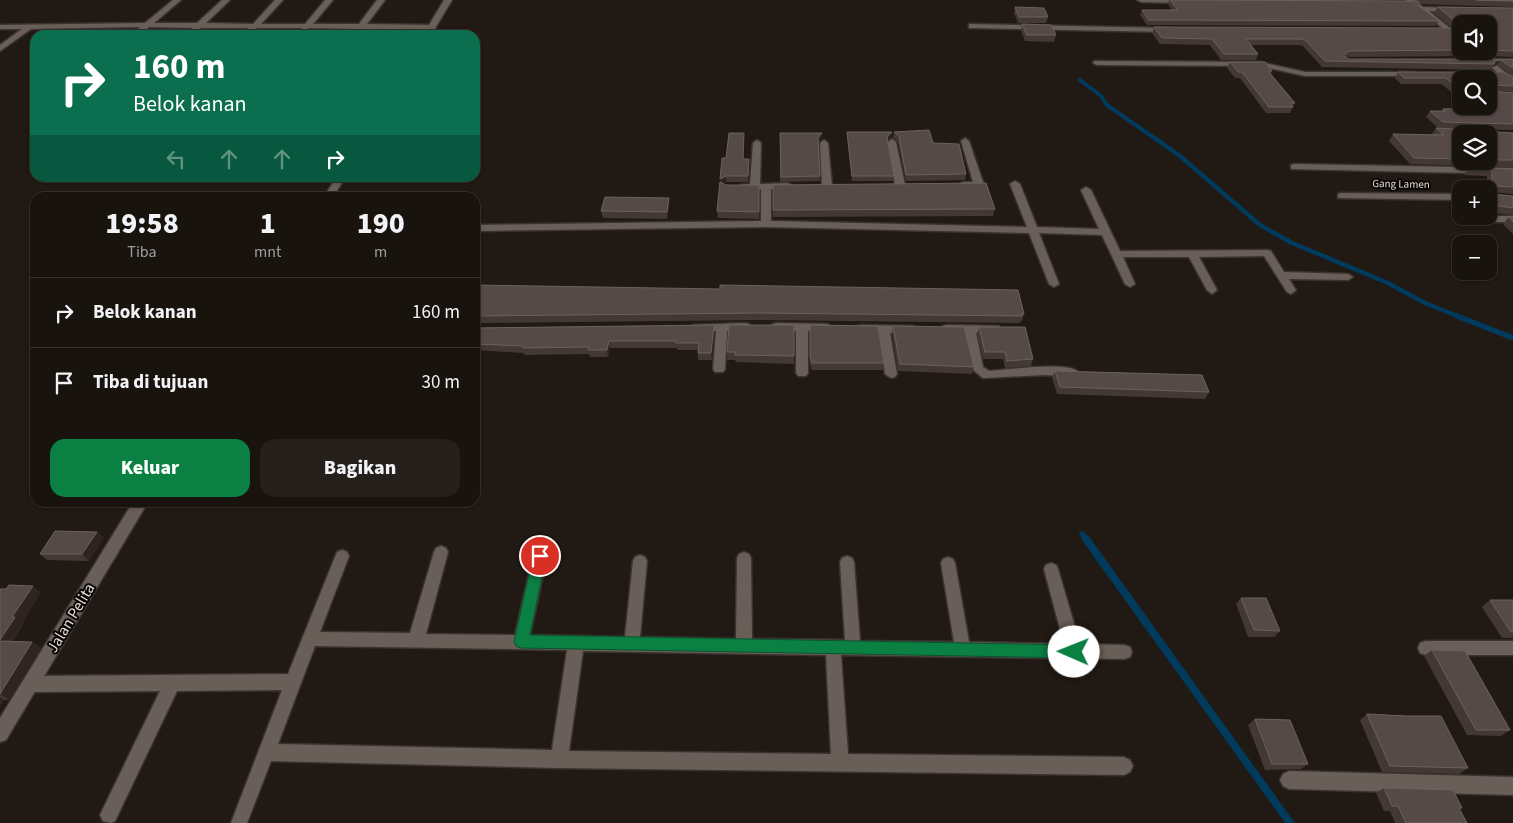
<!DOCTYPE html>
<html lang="id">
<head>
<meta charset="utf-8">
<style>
  body { margin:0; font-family:"Source Sans 3",sans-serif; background:#26201c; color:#f1f3f6; height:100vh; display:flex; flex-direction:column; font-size:19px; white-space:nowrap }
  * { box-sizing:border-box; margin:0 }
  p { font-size:16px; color:#9f9e9e }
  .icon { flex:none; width:28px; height:28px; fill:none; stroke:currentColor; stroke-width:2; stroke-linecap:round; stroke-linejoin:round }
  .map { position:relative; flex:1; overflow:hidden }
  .drawer { position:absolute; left:30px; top:192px; width:450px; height:315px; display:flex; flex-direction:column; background:#19130e; border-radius:15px; box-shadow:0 1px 4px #0004,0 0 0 1px #37322e }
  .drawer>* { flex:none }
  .banner { position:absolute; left:30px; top:30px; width:450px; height:152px; border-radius:15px; box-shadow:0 1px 4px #0004,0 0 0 1px #37322e; background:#0b6e4f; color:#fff; overflow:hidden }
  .buttons { position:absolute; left:1452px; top:15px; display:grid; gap:10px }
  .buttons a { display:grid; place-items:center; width:45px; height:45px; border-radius:10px; background:#19130e; box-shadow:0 1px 4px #0004,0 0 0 1px #37322e; font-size:25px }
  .pin { position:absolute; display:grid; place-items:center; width:42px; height:42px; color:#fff; margin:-21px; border:2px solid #fff; border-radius:50%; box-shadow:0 1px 5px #0007 }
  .me { position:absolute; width:55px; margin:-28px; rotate:271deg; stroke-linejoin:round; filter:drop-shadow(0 0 4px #0008) }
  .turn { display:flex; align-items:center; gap:18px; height:105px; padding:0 20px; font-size:22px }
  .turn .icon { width:65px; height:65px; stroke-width:2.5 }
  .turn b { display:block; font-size:35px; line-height:42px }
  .lanes { display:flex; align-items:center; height:48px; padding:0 20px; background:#0003; justify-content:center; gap:25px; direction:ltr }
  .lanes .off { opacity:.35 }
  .eta { display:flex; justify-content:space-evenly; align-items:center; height:85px; text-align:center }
  .eta b { font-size:30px; font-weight:800; line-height:35px }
  .action { display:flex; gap:10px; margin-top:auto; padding:10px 20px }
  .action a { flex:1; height:58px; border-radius:15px; background:#0b8043; color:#fff; font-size:20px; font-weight:800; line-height:58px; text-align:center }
  .action a+a { background:#26201c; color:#f1f3f6 }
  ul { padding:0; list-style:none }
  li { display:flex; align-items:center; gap:15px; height:70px; padding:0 20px; border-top:1px solid #37322e }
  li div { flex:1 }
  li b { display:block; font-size:19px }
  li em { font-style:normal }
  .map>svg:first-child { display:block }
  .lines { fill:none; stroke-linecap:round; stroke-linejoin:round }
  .stream-far3 { stroke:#003a5c; stroke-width:4 }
  .stream-far2 { stroke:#003a5c; stroke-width:4.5 }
  .stream-far1 { stroke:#003a5c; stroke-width:5.5 }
  .stream { stroke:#003a5c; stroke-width:8 }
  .street-casing { stroke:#3a3431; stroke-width:3 }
  .secondary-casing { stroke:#3a3431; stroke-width:3 }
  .street { fill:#6a5f58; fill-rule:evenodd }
  .secondary { fill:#6a5f58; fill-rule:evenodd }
  .wall { fill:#443836; fill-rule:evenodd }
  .shaded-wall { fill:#2f2421 }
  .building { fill:#554a47; stroke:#6b615e }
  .route { fill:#0b8043; stroke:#07532c }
  .labels { text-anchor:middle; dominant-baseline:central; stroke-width:4; stroke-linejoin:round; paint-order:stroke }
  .far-street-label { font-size:11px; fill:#e2dcd7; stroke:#080504 }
  .near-street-label { font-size:16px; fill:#e2dcd7; stroke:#080504 }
</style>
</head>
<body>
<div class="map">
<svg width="1513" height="823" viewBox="0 0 1513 823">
  <rect width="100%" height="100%" fill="#211913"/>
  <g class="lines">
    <path class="stream-far3" d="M1080,80l21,16 6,9 50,35"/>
    <path class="stream-far2" d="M1156,139l24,17 80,69 32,18 96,40 37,20 35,14"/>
    <path class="stream-far1" d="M1457,316l56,22
      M1082,534l5,6"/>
    <path class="stream" d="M1086,539l204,284"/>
    <defs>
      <path id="street" d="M173,0h8l-27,23h43l25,-23h8l-24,23 47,1 22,-24h8l-22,24h44l20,-24h8l-20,24h46l18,-24h8l-18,24 65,1 4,2 -4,2h-69l-4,6h-8l5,-6 -47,-1 -5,7h-8l6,-7h-45l-7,7h-8l6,-7h-47l-8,7h-8l8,-7 -44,-1 -9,8h-9l9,-8 -109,2 -31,22v-6l22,-16h-22v-4l145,-2z
        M1137,0h52l1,1 -4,2 -45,-1z
        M1406,0h8l9,7 32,1v4h-3l-23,-1 32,26v5z
        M969,24l200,4 4,2 -4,2 -197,-4h-3z
        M1471,51h9l33,28v6z
        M1094,61l166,1 45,10h109l4,2 -4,2h-109l-45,-10 -163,-1 -4,-2z
        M965,138l4,3 15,44 -2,2 -19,1 -5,-3 5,-3h10l-12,-41z
        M892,139l4,3 9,43 -5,3 -5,-3 -7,-43z
        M757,140l4,3 -1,41 28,-1 5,3 -5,3h-17v32l256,6 -17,-43 5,-3 5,3 17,43 62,2 -18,-39 5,-3 5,3 29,61 147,-1 4,1 13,21 64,2 5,3 -5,3 -59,-1 7,11 -5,4 -4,-2 -23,-36 -65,1 18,33 -5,4 -5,-4 -18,-33h-66l12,27 -5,3 -5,-3 -23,-49 -63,-2 20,51 -5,3 -5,-3 -20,-51 -263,-6 -291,4v-6l286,-4v-32l-18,1 -5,-3 2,-2 10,-1 3,-41z
        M824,140l4,3 4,43 -5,3 -5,-3 -2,-43z
        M1294,164l219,4v6l-222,-5v-4z
        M1341,193l120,1v6l-123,-2v-4z
        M1474,216h39v6h-38l-5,-3z
        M745,323l4,1 2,3 -2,3 -22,1 -2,38 -2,3h-8l-2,-3 3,-38h-23l-2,-3 2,-3z
        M777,323l50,1 6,4 -6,4 -19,-1v42l-2,3h-8l-2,-3v-42l-23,-1 -2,-3 2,-3z
        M862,325l52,1 2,3 -2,3 -24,1 7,41 -2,3 -4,1 -6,-4 -6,-41 -21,-1 -2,-3 2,-3z
        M947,325l52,1 2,3 -2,3 -23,1 7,34 6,4c15,-1 81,-10 89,1l-6,4 -28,-1 -61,3 -11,-9 -8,-36 -21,-1 -2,-3 2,-3z
        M441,546l5,2 2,4 -22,82 89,1 18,-79 2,-4 5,-2 5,2 2,4 -17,79 95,2 8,-76 2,-4 5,-2 5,2 2,4 -7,76 96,2 1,-81 2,-4 5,-2 5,2 2,4 1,81 93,1 -5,-78 2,-4 5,-2 5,2 2,4 6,79 94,1 -13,-79 2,-4 5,-2 5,2 2,4 14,79 95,2 -20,-75 2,-4 5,-2 5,2 2,4 22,75 44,1 6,2 2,5 -2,5 -6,2 -283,-4 7,99 276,3 6,3 3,6 -3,6 -6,3 -565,-7 -288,-7 -24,62h-16l51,-133 -105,1 -62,130 -4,2 -8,-2 -3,-6 60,-124 -129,1 -6,-3 -2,-5 2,-5 6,-3 257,-2 49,-122 5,-2 5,2 2,4 -29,76 90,1 24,-81 2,-4zM315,646l252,4 -15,100 -274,-6zM583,651l243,4 5,99 -262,-3z
        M1426,641h87v14h-87l-6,-2 -2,-5 2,-5z
        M1289,771l224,6v18l-224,-6 -6,-3 -3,-6 3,-6z"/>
      <path id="secondary" d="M444,0h8l-21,35h-8z
        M336,178h9l-13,20h-9z
        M133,502h15l-142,238 -6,2v-24z"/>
    </defs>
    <use href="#street" class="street-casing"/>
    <use href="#secondary" class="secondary-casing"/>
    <use href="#street" class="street"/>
    <use href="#secondary" class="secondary"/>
  </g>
  <path class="wall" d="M1169,0l246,1 -1,-1h99v7l-94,-3v2l20,15 -4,5 -288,-1 -7,-10 2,-5h30l-4,-6z
    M1015,7l33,10 -2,6h-28l-4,-10z
    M1438,7l75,1v49l-28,-1 -139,1 3,2h164v18l-16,-12 -4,2 -3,3 -168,-3 -19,-21 -4,-1h-48l7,9 -2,6h-35l-11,-15 -50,-1 -8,-11 2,-6 307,9v15h28v-27h-28v11l-27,-22z
    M1022,24l34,11 -2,7 -29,-1 -4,-10z
    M1230,62l42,9 -1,3 24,29 -5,10h-24l-26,-35h-5l-8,-10z
    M1398,72l115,5v15l-18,-1 18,2v37l-58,-1 58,4v34l-103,-3 -21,-23 4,-7 40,1 -1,-1 4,-6h2l-12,-11 4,-6h11l2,-2 27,-1 -3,-2h22l-28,-27v22l-19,-17h-41l-6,-6zM1461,134h28v27h-28z
    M847,132h45l-1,5 -3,4 6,35 -1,5h-41l-5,-44z
    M894,132l72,42 -1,6 -59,1 -8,-39 -5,-5z
    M780,133l41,5 -2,4 1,39 -40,1z
    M744,139l-1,20h6l-1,23h-22l-3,2 3,1h33v34l-41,-1 -1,-7 3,-32 6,-21z
    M1468,168l45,1v25l-21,-2v2l21,2v19l-24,-3v-23h-2v-13l-23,-1z
    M773,185l222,24 -2,7 -220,1z
    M669,198v7l-2,14 -64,-1 -2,-7z
    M1509,217h4v17l-10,-10z
    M475,285l549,29 -2,7h-2v2l-262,-3 -283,3z
    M714,325v7l-2,28h-14v-10h-21v-2h-67l-2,9h-18l-1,-3 -64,1 -1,-2 -49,-3v-22z
    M729,325l65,31v8l-58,-2 -1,-2h-8z
    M810,325l74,38 -1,7h-71l-2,-6z
    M893,326l81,41 -2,7 -74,-3 -6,-38z
    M979,327l54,32 -2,7 -26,2 -2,-9h-20l-6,-25z
    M1055,371l154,21 -4,7 -148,-5 -5,-16z
    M97,532l7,6 -15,23 -42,-1 -7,-6z
    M0,589l41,3 -19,30 2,1 -12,19h20l9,6 -32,52h-5l-4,6z
    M1241,598l39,33 -6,6h-26l-12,-33z
    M1490,600h23v38h-11l-20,-31z
    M1432,650l78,80 -9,6 -34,-1 -43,-79z
    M1367,714l101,54 -9,6 -77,-2 -22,-52z
    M1255,719l53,45 -7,5 -36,1 -17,-45z
    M1384,788l78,20 -2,1 7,14h-72l-5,-12h-6l-8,-18z"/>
  <path class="shaded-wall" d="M1501,60l-4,5 -4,2 2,-6z
    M477,73l2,6 -4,8v-10z
    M892,132l-1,5 -5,5 1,-5z
    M822,133l-1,5 -3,5v-5z
    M726,176v6l-6,3v-6z
    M669,198v7l-2,14v-7z
    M714,325v7l-2,28 -1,-7z
    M609,341l1,7 -2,9 -1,-7z
    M97,532l7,6 -15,23 -7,-7z
    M33,586l8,6 -19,30 2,1 -16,24 -8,-5v-2l12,-23z
    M32,642l9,6 -32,52 -9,-6z
    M0,697l4,3 -4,6z"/>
  <path class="building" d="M1170,0l248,1 1,5 20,15 -290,-1 -7,-10h36z
    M1476,0h37v1z
    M1015,7l29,1 4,9h-29z
    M1438,7l75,1v43l-24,-1v-26h-28v2z
    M1022,24l29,1 5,10h-29z
    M1154,27l295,1 12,8v14l-112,1 -6,5 6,3h164v9l-12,-8 -6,1 -1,3 -169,-3 -20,-21 -3,-1h-56l12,15h-34l-12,-15 -50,-1z
    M1230,62h35l7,9h-4l27,32h-5l3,4h-24l-27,-35h-4z
    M1398,72h105l10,5v9l-20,-1 -2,6 22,2v31l-70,-2 -13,-11h15l-2,-2 38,-1 -3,-2h11v-27h-28v12l-15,-13h-42z
    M1436,128l77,5v27h-24v-26h-28v25l-47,-1 -21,-24 51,1z
    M929,130l4,13 26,1 7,30 -60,1 -7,-39 -5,-4z
    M847,132h45l-5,5 7,39h-42z
    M729,133h15l-1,26h6l-1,17h-22l-6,3 2,-21h4z
    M780,133h42l-4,5 2,38 -39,1z
    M1468,168l45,1v18l-19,-1 -2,8 21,2v12l-22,-3 1,-35z
    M720,182l6,3h33v27l-42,-1z
    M986,183l9,26 -222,1v-25z
    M605,197l64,1 -2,14 -66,-1z
    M1509,217h4v5z
    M475,285l245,4v-4l298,5 6,24h-3l1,2 -264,-3 -283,3z
    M714,325l-3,28h-13l1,-10h-23v-2h-67l-2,9h-19l1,-3 -66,1v-2l-48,-2v-16z
    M729,325h65v31l-59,-1v-3h-8z
    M810,325l68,1 6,37h-72l-2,-6z
    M893,326l71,1 10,40 -74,-3z
    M979,327h46l8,32 -26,2 -2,-9h-20z
    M1055,371l147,4 7,17 -149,-5z
    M55,531l42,1 -15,22h-42z
    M9,585l24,1 -21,31h3l-15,23v-51h6z
    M1241,598h25l14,33 -26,-1z
    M1490,600h23v32h-2z
    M0,641l32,1 -32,52z
    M1432,650l33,1 45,79h-34z
    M1367,714l40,2h34l27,52 -78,-2z
    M1255,719l35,1 18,44h-36z
    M1384,788l69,2 9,18h-3l8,15h-61l-8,-17h-6z"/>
  <path class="route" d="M540,550l4,2 2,4 -16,79 544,10 5,2 2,5 -2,4 -5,2 -553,-10 -5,-2 -2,-4 19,-86 2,-4z"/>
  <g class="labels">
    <g class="far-street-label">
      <text transform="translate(1401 184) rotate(1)">Gang Lamen</text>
    </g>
    <g class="near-street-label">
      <text transform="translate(71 618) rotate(-59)">Jalan Pelita</text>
    </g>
  </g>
</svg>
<div class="buttons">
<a><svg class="icon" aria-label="sound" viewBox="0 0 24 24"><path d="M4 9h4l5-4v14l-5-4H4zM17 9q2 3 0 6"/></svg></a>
<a><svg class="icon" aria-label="search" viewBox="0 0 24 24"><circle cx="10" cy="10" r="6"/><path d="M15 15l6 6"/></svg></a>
<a><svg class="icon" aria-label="layers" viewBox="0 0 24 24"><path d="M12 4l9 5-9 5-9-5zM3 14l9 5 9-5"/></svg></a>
<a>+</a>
<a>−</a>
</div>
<div class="pin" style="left:540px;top:556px;background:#d93025"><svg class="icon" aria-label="arrive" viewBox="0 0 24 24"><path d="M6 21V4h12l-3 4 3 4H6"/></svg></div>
<svg class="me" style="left:1074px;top:652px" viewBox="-20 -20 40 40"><circle r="19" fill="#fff"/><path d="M0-13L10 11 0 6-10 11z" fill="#0b8043"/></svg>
<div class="banner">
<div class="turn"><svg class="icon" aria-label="right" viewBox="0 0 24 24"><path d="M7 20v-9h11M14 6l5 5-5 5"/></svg><div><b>160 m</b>Belok kanan</div></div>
<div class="lanes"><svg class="icon off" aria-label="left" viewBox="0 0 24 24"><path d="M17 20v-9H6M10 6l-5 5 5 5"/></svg><svg class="icon off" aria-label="ahead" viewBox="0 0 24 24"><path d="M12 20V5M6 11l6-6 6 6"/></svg><svg class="icon off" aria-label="ahead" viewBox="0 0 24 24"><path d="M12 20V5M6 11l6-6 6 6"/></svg><svg class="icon" aria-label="right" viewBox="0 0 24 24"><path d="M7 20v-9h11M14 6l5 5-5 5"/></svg></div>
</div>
<section class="drawer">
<div class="eta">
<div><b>19:58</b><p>Tiba</p></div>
<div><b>1</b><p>mnt</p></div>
<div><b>190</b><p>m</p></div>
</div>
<ul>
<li><svg class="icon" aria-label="right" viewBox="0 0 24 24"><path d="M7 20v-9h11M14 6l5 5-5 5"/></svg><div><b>Belok kanan</b></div><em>160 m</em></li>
<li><svg class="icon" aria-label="arrive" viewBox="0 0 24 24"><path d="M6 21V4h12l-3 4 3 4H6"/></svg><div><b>Tiba di tujuan</b></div><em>30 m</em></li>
</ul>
<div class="action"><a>Keluar</a><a>Bagikan</a></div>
</section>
</div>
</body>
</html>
